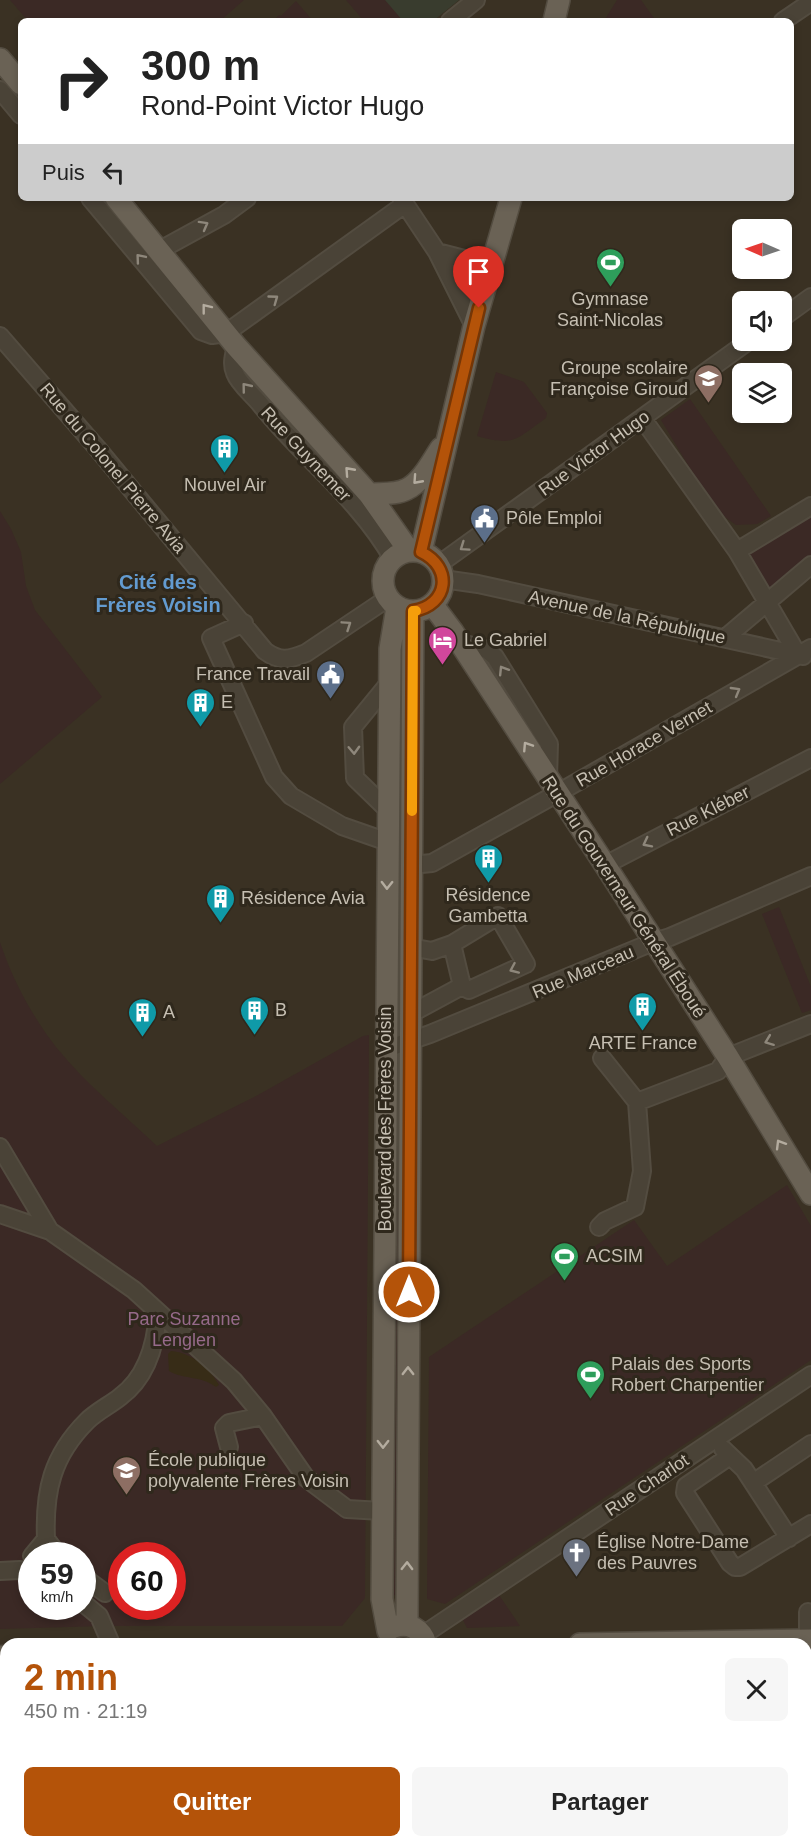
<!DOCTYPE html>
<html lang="fr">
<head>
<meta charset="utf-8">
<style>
  body { margin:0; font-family:Arial,sans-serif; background:#f6f6f6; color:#222; height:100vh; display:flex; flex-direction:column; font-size:22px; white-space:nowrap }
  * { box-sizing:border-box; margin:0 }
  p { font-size:20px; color:#767676 }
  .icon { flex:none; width:33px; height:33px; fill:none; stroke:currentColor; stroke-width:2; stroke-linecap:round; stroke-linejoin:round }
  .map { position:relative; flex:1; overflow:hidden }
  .drawer { position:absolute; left:0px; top:1638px; width:812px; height:210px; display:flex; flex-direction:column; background:#fff; border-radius:18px 18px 0 0; box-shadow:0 3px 9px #0003 }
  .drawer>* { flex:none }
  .banner { position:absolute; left:18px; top:18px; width:776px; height:183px; border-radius:9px; box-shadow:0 3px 9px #0003; background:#fff; color:#222; overflow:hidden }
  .needle { width:39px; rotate:272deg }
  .buttons { position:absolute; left:732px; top:219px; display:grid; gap:12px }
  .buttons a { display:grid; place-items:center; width:60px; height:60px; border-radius:9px; background:#fff; box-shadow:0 3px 9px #0003; font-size:30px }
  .speed { position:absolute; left:18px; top:1542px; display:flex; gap:12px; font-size:30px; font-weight:700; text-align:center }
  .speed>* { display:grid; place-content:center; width:78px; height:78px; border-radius:50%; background:#fff; box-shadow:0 3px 9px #0003; line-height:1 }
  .speed small { font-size:15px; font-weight:400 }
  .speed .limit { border:9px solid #d22; background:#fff; color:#111 }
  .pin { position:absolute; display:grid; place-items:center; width:51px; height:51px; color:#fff; margin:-62px -26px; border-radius:50% 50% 50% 0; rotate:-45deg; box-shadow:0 0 6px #0007 }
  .pin .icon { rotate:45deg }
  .me { position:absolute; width:66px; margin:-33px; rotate:0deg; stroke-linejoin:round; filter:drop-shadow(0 0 4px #0008) }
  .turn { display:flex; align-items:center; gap:21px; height:126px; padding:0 24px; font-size:27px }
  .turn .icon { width:78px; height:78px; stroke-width:2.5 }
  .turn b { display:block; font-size:42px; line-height:51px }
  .then { display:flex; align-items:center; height:57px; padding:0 24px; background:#0003; gap:12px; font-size:22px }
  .round { display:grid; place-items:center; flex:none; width:63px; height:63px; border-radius:9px; background:#f6f6f6 }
  .headline { display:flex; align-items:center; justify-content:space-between; height:102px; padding:0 24px }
  h1 { font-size:36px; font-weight:800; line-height:45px; color:#b45309 }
  .button { display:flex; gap:12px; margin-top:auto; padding:12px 24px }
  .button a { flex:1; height:69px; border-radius:9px; background:#b45309; color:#fff; font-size:24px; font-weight:800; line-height:69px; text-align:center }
  .button a+a { background:#f6f6f6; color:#222 }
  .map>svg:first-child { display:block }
  .medical { fill:#393c2e }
  .green { fill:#3b2925; fill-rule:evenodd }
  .water { fill:#372c17 }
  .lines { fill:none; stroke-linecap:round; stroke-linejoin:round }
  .minor-casing { stroke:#534c40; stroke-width:20 }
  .major-casing { stroke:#534c40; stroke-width:24 }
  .minor { stroke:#4a4337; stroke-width:16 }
  .major { stroke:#6a6255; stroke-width:21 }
  .oneway { stroke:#8e877b }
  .oneway2 { stroke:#b4ac9f }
  .route-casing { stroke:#753606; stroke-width:15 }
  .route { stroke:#b45309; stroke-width:10 }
  .slow { stroke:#f59e0b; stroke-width:10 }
  .labels { text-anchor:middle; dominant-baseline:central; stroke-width:6; stroke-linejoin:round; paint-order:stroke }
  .poi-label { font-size:18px; fill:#c6bfb2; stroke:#2f281c; text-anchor:start }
  .street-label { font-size:18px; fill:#c6bfb2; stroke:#2f281c }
  .park-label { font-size:18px; fill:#966a8a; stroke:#2f281c }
  .neighbourhood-label { font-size:20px; font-weight:bold; fill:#639bd0; stroke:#2f281c }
</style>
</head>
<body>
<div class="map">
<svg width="811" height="1848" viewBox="0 0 811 1848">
  <rect width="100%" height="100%" fill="#3a3123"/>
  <path class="medical" d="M381,0h78l-26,21h-34z"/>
  <path class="green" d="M10,0h234l-24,21h-192z
    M346,0h39l18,21h-39z
    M617,0h24l15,21h-52z
    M296,1l17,20h-37v-3l3,-3 2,1z
    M496,372l28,10 23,31 -1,5c-30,21 -31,29 -69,18z
    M690,399l81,117 -14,8 -21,1 -21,-15 -54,-90z
    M811,506v59l-44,38 -30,-52z
    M0,511l11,18 10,23 5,34 9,24 67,87 -102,87z
    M398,651h5l-1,352h-5z
    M779,907l32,80v23l-9,3 -40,-99z
    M0,942c12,37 32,74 56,105 29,36 67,67 101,99l101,-51 105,-59 6,-1 -4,563 -23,28h-239l-103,3zM32,1556h50v50h-50zM122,1556h50v50h-50z
    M398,1061h4l-3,534h-5z
    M787,1185l24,41v134l-366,244 -18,-5 2,-242 205,-137 33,46z
    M499,1595l21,31 -53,2 -5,-10z"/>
  <path class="water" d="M171,1351c21,2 38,16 48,34l-3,2c-16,-12 -32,-7 -47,-16l-1,-17z"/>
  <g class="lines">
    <defs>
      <path id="minor" d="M450,21l26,-21
        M783,21l28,-19
        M0,90l21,25
        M90,198l111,133 11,4 14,-2 179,-129
        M401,198l36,54 37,74
        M160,250l64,-35 23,-17
        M437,252l35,9 22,-6
        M782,318l29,-21
        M0,336l97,112 168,203c15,11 24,9 41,2l82,-55
        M236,346c-2,9 -5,18 -1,27 4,11 18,22 26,32 42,53 98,94 132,154
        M642,418l95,133 61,104
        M737,551l74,-45
        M438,565l312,-225
        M443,579l35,5 325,72
        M244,623l-33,15 63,139 17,19 51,30 46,16
        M725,638l86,-73
        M461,643l26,7 8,7 54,87 -1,34
        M388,810l-33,-32 -2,-51 36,-44
        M411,865l21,-2 126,-70 253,-145
        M605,865l206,-107
        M452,944l46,-28 28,48 -57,26 -7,-4
        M410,1014l52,-28 -10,-42 -20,7 -22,-4
        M386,1049l44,-15 223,-92 17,-5 141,-61
        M637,1102l81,-31 10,-14 83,-33
        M0,1147l50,84
        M0,1214l50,17 84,59 100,91 29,35 43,62 41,31 35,2
        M599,1227l6,-6 30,-14 7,-36 -5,-69 -35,-44
        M229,1447l-5,-19 5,-5 34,-7
        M723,1449l21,20 45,69
        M730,1456l-44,30 -1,7 45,70 5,4h5l71,-43
        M753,1483l58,-39
        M46,1539l13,17
        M32,1556l14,-17c-2,-48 6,-83 41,-118 9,-9 23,-16 33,-24 27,-20 36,-52 38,-85
        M0,1571l20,-1 12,3
        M82,1576l23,17
        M82,1602l17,14 12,28
        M808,1612v29
        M423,1635l388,-260
        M151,1842l5,6
        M373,1842l5,6"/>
      <path id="major" d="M554,21l5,-21
        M0,59l21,25
        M116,198l120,148 133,148 40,57
        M369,494c12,-1 27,1 38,-5 15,-7 25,-28 34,-41
        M383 581a30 30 0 1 1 60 0a30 30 0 1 1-60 0Z
        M421,552l53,-226 37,-128
        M432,604l21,28 152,233 123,192 83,137
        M407,1625l6,-1014
        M394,1627c15,-5 28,2 32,17
        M388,1631l-6,-32 8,-950 7,-42
        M580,1644l231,-4
        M0,1657l6,-1
        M295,1848l4,-6"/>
    </defs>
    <use href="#minor" class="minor-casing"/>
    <use href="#major" class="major-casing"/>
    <use href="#minor" class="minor"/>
    <use href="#major" class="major"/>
  </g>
  <defs><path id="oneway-chevron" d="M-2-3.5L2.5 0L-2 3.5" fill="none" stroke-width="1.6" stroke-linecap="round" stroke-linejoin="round" transform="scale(1.5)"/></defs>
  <g class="oneway">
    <use href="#oneway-chevron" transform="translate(204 225) rotate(-29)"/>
    <use href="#oneway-chevron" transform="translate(140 258) rotate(-130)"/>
    <use href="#oneway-chevron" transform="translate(274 299) rotate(-36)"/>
    <use href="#oneway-chevron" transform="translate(246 387) rotate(-129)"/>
    <use href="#oneway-chevron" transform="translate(464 547) rotate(145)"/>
    <use href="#oneway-chevron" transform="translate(347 625) rotate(-34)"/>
    <use href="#oneway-chevron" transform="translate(503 670) rotate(-122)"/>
    <use href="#oneway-chevron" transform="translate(736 691) rotate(-30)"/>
    <use href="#oneway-chevron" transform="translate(354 750) rotate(88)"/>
    <use href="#oneway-chevron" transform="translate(647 843) rotate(153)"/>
    <use href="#oneway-chevron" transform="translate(514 969) rotate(156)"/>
    <use href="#oneway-chevron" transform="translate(769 1041) rotate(159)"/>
  </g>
  <g class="oneway2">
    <use href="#oneway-chevron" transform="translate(206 308) rotate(-128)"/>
    <use href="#oneway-chevron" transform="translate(349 471) rotate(-132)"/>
    <use href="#oneway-chevron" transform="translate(417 480) rotate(132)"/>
    <use href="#oneway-chevron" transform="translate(527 746) rotate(-123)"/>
    <use href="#oneway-chevron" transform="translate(387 885) rotate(91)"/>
    <use href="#oneway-chevron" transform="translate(780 1144) rotate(-121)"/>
    <use href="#oneway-chevron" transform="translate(408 1371) rotate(-90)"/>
    <use href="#oneway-chevron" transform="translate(383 1444) rotate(90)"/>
    <use href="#oneway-chevron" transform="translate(407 1566) rotate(-89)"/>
  </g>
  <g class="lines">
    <defs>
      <path id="route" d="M409,1292l4,-681c36,-6 40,-44 8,-59l58,-244"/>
    </defs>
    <use href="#route" class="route-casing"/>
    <use href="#route" class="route"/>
    <path class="slow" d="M412,811l1,-200h3"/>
  </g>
  <defs>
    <symbol id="stadium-pin" viewBox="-11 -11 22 30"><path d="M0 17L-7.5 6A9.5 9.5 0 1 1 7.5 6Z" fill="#2e9e5b" stroke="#2f281c"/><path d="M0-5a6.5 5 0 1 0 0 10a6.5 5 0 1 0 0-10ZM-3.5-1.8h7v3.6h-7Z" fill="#fff"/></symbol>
    <symbol id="school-pin" viewBox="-11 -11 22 30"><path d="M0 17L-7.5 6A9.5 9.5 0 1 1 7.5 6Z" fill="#8d6e63" stroke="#2f281c"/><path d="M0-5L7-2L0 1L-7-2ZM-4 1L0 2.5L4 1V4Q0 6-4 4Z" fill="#fff"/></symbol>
    <symbol id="building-pin" viewBox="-11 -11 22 30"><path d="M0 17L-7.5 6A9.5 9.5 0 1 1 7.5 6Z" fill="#0f9aa8" stroke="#2f281c"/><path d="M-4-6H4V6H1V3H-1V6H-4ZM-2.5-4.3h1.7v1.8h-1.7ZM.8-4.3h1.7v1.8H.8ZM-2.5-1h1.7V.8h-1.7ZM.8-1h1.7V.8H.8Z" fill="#fff"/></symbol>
    <symbol id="civic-pin" viewBox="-11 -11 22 30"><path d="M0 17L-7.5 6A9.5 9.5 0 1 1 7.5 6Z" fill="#5c6f8a" stroke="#2f281c"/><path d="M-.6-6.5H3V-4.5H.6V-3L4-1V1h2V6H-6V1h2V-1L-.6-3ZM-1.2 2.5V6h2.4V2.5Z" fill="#fff"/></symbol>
    <symbol id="hotel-pin" viewBox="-11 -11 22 30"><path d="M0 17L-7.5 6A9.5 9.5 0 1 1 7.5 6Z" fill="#d1479c" stroke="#2f281c"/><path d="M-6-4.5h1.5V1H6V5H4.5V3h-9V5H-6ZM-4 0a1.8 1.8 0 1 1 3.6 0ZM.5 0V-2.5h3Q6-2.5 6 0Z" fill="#fff"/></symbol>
    <symbol id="church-pin" viewBox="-11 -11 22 30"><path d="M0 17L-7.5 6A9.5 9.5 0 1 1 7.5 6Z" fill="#6b7280" stroke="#2f281c"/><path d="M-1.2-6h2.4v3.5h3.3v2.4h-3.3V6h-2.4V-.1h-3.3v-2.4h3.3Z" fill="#fff"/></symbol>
  </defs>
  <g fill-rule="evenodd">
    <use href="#stadium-pin" x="594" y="246" width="33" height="45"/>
    <use href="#school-pin" x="692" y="362" width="33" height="45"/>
    <use href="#building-pin" x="208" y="432" width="33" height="45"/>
    <use href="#civic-pin" x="468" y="502" width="33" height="45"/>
    <use href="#hotel-pin" x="426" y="624" width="33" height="45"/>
    <use href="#civic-pin" x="314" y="658" width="33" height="45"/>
    <use href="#building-pin" x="184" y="686" width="33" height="45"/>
    <use href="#building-pin" x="472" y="842" width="33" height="45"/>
    <use href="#building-pin" x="204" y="882" width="33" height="45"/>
    <use href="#building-pin" x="626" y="990" width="33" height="45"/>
    <use href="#building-pin" x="238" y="994" width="33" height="45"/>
    <use href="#building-pin" x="126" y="996" width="33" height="45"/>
    <use href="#stadium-pin" x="548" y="1240" width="33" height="45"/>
    <use href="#stadium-pin" x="574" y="1358" width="33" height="45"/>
    <use href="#school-pin" x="110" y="1454" width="33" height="45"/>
    <use href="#church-pin" x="560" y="1536" width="33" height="45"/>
  </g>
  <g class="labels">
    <g class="poi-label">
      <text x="610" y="299" text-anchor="middle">Gymnase<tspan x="610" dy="21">Saint-Nicolas</tspan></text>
      <text x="688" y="368" text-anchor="end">Groupe scolaire<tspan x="688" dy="21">Françoise Giroud</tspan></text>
      <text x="225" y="485" text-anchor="middle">Nouvel Air</text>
      <text x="506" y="518">Pôle Emploi</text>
      <text x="464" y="640">Le Gabriel</text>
      <text x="310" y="674" text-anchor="end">France Travail</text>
      <text x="221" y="702">E</text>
      <text x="488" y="895" text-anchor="middle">Résidence<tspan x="488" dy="21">Gambetta</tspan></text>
      <text x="241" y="898">Résidence Avia</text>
      <text x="275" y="1010">B</text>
      <text x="163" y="1012">A</text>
      <text x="643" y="1043" text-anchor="middle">ARTE France</text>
      <text x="586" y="1256">ACSIM</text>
      <text x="611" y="1364">Palais des Sports<tspan x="611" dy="21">Robert Charpentier</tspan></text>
      <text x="148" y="1460">École publique<tspan x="148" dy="21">polyvalente Frères Voisin</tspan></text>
      <text x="597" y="1542">Église Notre-Dame<tspan x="597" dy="21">des Pauvres</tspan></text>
    </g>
    <g class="street-label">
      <text transform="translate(594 453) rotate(-36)">Rue Victor Hugo</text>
      <text transform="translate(306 454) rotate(47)">Rue Guynemer</text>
      <text transform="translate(113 468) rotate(50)">Rue du Colonel Pierre Avia</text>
      <text transform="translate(627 617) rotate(12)">Avenue de la République</text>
      <text transform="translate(644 744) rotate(-30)">Rue Horace Vernet</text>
      <text transform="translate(708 811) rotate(-27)">Rue Kléber</text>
      <text transform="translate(624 897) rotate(57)">Rue du Gouverneur Général Éboué</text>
      <text transform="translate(583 972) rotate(-23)">Rue Marceau</text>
      <text transform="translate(385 1119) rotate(-90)">Boulevard des Frères Voisin</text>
      <text transform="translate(647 1485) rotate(-34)">Rue Charlot</text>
    </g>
    <g class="park-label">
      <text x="184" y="1319">Parc Suzanne<tspan x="184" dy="21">Lenglen</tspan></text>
    </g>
    <g class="neighbourhood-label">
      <text x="158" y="582">Cité des<tspan x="158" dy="23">Frères Voisin</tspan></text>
    </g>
  </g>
</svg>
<div class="buttons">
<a><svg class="needle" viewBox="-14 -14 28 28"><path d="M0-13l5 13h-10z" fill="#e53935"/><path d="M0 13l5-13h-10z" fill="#767676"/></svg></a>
<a><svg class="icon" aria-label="sound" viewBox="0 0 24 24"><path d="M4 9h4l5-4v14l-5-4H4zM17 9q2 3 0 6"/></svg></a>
<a><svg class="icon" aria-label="layers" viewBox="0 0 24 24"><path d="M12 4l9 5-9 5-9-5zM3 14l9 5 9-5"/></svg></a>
</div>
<div class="speed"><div>59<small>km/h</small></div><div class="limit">60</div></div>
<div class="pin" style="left:479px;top:308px;background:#d93025"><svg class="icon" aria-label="arrive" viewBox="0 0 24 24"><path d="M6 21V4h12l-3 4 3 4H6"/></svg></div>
<svg class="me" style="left:409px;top:1292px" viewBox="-20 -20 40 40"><circle r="17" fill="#b45309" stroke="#fff" stroke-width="3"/><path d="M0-11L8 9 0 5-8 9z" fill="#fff"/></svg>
<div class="banner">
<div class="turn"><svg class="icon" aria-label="right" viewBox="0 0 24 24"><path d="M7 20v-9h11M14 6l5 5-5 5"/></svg><div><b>300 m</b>Rond-Point Victor Hugo</div></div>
<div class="then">Puis<svg class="icon" aria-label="left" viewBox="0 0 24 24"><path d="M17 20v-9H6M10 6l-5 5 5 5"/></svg></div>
</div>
<section class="drawer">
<div class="headline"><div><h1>2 min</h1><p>450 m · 21:19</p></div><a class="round"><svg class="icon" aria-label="close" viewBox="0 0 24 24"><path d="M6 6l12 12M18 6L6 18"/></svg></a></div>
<div class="button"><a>Quitter</a><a>Partager</a></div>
</section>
</div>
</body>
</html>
